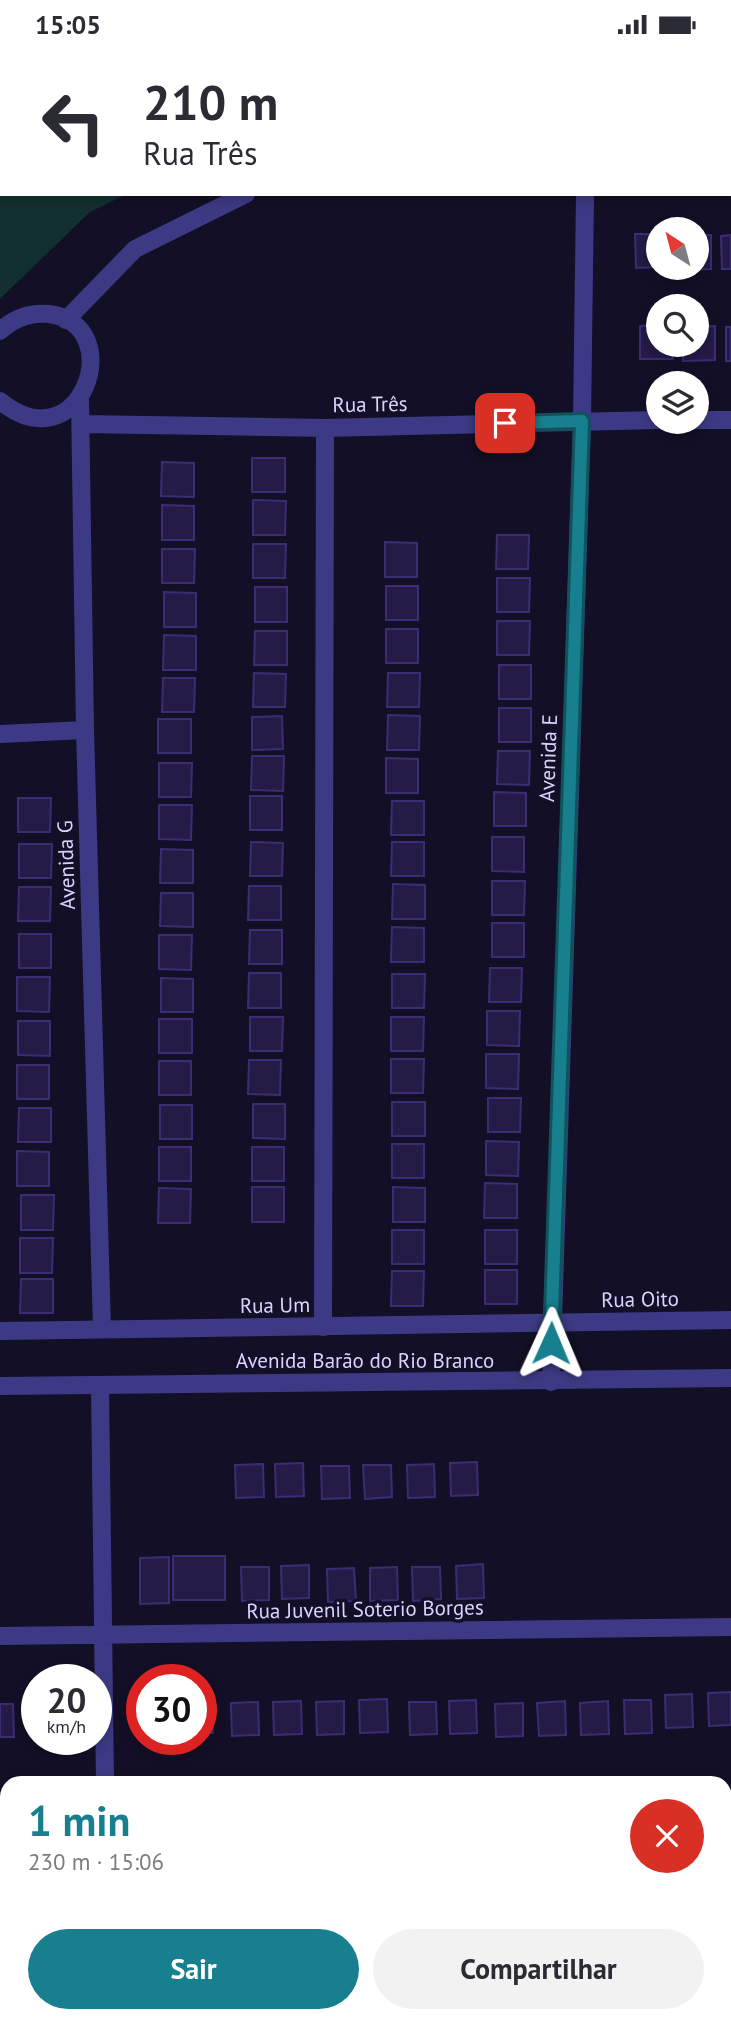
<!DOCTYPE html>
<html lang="pt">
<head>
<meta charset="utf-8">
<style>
  body { margin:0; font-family:"PT Sans",sans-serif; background:#f2f2f3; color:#2b2b33; height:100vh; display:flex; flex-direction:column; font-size:26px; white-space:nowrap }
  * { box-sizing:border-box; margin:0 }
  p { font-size:23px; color:#7c7c81 }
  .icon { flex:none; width:38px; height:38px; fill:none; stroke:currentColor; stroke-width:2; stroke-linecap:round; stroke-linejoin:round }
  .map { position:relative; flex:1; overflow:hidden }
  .sheet { position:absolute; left:0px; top:1727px; width:732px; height:247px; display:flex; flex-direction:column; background:#fff; border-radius:21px 21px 0 0; box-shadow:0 4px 10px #0003 }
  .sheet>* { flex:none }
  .hud { position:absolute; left:0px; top:0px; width:732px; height:147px; box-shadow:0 4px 10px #0003; background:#fff; color:#2b2b33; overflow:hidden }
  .needle { width:46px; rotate:324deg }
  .tools { position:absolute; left:646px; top:168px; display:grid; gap:14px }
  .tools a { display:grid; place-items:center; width:63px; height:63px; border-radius:50%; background:#fff; box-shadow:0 4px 10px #0003; font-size:35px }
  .speed { position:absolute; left:21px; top:1615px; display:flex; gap:14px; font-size:35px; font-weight:700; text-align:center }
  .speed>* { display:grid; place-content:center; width:91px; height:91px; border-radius:50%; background:#fff; box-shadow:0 4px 10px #0003; line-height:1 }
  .speed small { font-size:18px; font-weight:400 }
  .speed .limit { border:10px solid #d22; background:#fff; color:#111 }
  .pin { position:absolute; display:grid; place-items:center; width:60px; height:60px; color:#fff; margin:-30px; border-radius:14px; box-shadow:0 4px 10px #0006 }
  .me { position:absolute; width:77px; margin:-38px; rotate:1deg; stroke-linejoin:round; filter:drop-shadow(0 0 5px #0008) }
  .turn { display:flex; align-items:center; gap:24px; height:147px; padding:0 28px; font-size:32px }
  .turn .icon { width:91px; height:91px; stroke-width:2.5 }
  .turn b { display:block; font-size:49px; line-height:60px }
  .round { display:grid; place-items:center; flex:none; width:74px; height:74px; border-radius:37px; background:#f2f2f3 }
  .summary { display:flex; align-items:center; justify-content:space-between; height:119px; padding:0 28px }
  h1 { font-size:42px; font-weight:700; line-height:52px; color:#187f8f }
  .action { display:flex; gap:14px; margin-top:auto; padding:14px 28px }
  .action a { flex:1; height:80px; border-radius:42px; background:#187f8f; color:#fff; font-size:28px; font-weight:700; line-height:80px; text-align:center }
  .action a+a { background:#f2f2f3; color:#2b2b33 }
  .status { display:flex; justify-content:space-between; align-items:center; height:49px; padding:0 35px; background:#fff; direction:ltr }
  .status svg { height:19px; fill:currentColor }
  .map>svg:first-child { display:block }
  .green { fill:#12302f }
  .building { fill:#241b47; stroke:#3b2d73; stroke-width:2 }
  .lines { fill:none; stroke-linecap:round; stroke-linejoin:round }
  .minor { stroke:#3d3a85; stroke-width:18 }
  .tertiary { stroke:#3d3a85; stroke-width:18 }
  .route-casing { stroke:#10535d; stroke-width:18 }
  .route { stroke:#187f8f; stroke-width:12 }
  .labels { text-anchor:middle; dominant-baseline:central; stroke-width:7; stroke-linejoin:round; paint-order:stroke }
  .street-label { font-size:21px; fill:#d9d4ff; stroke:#130f26 }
</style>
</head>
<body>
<div class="status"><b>15:05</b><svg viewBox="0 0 49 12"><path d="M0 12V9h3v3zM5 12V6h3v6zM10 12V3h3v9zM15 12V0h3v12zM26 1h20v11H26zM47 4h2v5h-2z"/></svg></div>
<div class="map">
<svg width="731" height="1973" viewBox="0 0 731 1973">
  <rect width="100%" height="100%" fill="#130f26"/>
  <path class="green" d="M0,0h425l-423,2v143h125l-37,18 -90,87z"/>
  <path class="building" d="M635,185h23v33l-22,1z
    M696,186h15v34l-32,1 17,-2z
    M731,186v34h-9l-1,-33z
    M658,276v20h14l1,14h-33v-33z
    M715,277v34l-32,1v-16h13v-18z
    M726,278h5v34h-5z
    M252,409h33v34h-33z
    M162,413l32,1v34l-33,-1z
    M253,451l33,1 -1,34h-32z
    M162,456l32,1v34h-32z
    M497,486h32l-1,34h-32z
    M385,493l32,1v34h-32z
    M253,495h33l-1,34h-32z
    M162,500h33l-1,34h-32z
    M497,529h33l-1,34h-32z
    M386,537h32v34h-32z
    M255,538h32v35h-32z
    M164,543l32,1v34h-32z
    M497,572h33l-1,34h-32z
    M386,580h32v34h-32z
    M255,582h32v34h-33z
    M164,586l32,1v34h-33z
    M499,616h32v34h-32z
    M254,624l32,1 -1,33h-32z
    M388,624h32l-1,34h-32z
    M163,629h32l-1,34h-32z
    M499,659h32v34h-32z
    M388,666l32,1 -1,34h-32z
    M282,667l1,33 -31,1v-33z
    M158,670h33v34h-33z
    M498,702h32l-1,34 -32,-1z
    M252,707h32l-1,35 -32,-1z
    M386,709l32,1v34h-32z
    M159,714h33l-1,34h-32z
    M494,743l32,1v33h-32z
    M250,747h32v34h-32z
    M18,749h33l-1,34h-32z
    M392,752h32v34h-33z
    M159,756h33l-1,35 -32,-1z
    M492,788h32v35l-32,-1z
    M251,793l32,1 -1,33h-32z
    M392,793h32v34h-33z
    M19,795h33l-1,34h-32z
    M161,800l32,1v33h-33z
    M492,832h33l-1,34h-32z
    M393,835l32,1v34h-33z
    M249,837h32v34h-33z
    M19,838h32l-1,34h-32z
    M161,844h32v34l-33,-1z
    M492,874h32v34h-32z
    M392,878l32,1v34h-33z
    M250,881h32v34h-33z
    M19,885h32v34h-32z
    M159,886h33l-1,35 -32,-1z
    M490,919h32l-1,34h-32z
    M249,924h32v35h-33z
    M392,925h33l-1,34h-32z
    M17,928h33l-1,35 -32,-1z
    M161,929l32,1v33h-32z
    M487,962h33l-1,35 -32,-1z
    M250,968h33l-1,34h-32z
    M391,968h33l-1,34h-32z
    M159,970h33v34h-33z
    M18,972h32v35l-32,-1z
    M486,1005h33l-1,35 -32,-1z
    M391,1010h33l-1,34h-32z
    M249,1011h32l-1,35 -32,-1z
    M159,1012h32v34h-32z
    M17,1016h32v34h-32z
    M488,1049h33l-1,34h-32z
    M392,1053h33v34h-33z
    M253,1055h32v35l-32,-1z
    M160,1056h32v34h-32z
    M19,1059h32v34h-33z
    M486,1092l33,1 -1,34 -32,-1z
    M392,1095h32v34h-32z
    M159,1098h32v34h-32z
    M252,1098h32v34h-32z
    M17,1102l32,1v34h-32z
    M485,1134l32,1v34h-33z
    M252,1138h32v35h-32z
    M393,1138l32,1v34h-32z
    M159,1139l32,1 -1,34h-32z
    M21,1146h33l-1,35h-32z
    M392,1181h32v34h-32z
    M485,1181h32v34h-32z
    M20,1189h33l-1,35h-32z
    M485,1221h32v34h-32z
    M392,1222h32l-1,35h-32z
    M21,1230h32v34h-33z
    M477,1413l1,33 -27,1 -1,-33z
    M303,1414l1,33 -28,1 -1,-33z
    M263,1415l1,33 -28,1 -1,-33z
    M434,1415l1,33 -27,1 -1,-33z
    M363,1416h28l1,32 -27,2z
    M321,1417h28l1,32 -28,1z
    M173,1507h52v44h-52z
    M169,1508v46l-29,1v-46z
    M483,1515l1,34 -27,1 -1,-33z
    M309,1516v33l-27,1 -1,-33z
    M241,1518h28v33l-27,1z
    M397,1518l1,33 -28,1v-33z
    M412,1518h28l1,32 -28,2z
    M354,1519l2,33 -28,1 -1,-33z
    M731,1643v33l-22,1 -1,-33z
    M692,1645l1,33 -27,1 -1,-33z
    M212,1650l1,34h-12v-33z
    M387,1650l1,33 -28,1 -1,-33z
    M476,1651l1,33 -27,1 -1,-33z
    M624,1651h27l1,33 -27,1z
    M301,1652l1,33 -28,1 -1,-33z
    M344,1652v33l-27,1 -1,-33z
    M565,1652l1,34 -27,1 -2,-33z
    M608,1652l1,33 -28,1 -1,-32z
    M37,1653v34h-7l-1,-33z
    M258,1653l1,33 -27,1 -1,-33z
    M409,1653h27l1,32 -27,1z
    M523,1654v33l-27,1 -1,-33z
    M0,1655h13l1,33h-14z
    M731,1747v33l-7,1v-33z
    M0,1760h7v33h-7z
    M7,1914v33l-7,1v-33z"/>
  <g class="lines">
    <path class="minor" d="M582,0v2
      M536,2l4,-2
      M730,116h1
      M66,271l69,-71 111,-55
      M0,282c14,-13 29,-19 49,-17 81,10 32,153 -49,87
      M80,350l5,331 17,599
      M696,371h35
      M83,375l242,4 333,-8
      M0,685l85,-4
      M323,1278l2,-899
      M551,1333l31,-961 3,-227
      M100,1336l5,398
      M0,1587l731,-9
      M724,1830l7,-1
      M0,1841h7
      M104,1973v-6"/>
    <path class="tertiary" d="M0,1282l731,-11
      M0,1337l731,-8"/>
  </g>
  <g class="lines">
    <defs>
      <path id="route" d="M505,374l77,-2 -31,922"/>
    </defs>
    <use href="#route" class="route-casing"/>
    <use href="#route" class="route"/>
  </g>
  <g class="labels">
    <g class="street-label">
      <text transform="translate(370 355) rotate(-1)">Rua Três</text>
      <text transform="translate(548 709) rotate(-88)">Avenida E</text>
      <text transform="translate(66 816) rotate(-92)">Avenida G</text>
      <text transform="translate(640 1250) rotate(-1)">Rua Oito</text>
      <text transform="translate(275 1256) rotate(-1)">Rua Um</text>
      <text x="365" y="1311">Avenida Barão do Rio Branco</text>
      <text transform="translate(365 1560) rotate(-1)">Rua Juvenil Soterio Borges</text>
    </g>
  </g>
</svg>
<div class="tools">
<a><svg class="needle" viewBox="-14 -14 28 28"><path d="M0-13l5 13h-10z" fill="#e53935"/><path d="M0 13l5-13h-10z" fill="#7c7c81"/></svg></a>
<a><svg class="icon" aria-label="search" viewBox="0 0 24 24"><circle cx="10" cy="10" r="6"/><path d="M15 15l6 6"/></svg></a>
<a><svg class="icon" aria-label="layers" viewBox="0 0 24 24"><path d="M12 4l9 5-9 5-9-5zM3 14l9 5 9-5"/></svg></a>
</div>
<div class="speed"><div>20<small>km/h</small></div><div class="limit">30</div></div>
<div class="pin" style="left:505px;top:374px;background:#d93025"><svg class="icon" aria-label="arrive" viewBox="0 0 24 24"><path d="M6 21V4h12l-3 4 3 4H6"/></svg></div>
<svg class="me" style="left:551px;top:1294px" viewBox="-20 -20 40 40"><path d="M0-17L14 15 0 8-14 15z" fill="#187f8f" stroke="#fff" stroke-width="4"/></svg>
<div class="hud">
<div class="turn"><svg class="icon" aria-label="left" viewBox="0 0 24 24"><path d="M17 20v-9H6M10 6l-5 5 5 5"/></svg><div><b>210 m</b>Rua Três</div></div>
</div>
<section class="sheet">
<div class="summary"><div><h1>1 min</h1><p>230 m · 15:06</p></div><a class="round" style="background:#d93025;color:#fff"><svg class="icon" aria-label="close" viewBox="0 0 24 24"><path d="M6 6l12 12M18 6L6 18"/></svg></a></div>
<div class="action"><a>Sair</a><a>Compartilhar</a></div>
</section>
</div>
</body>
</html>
